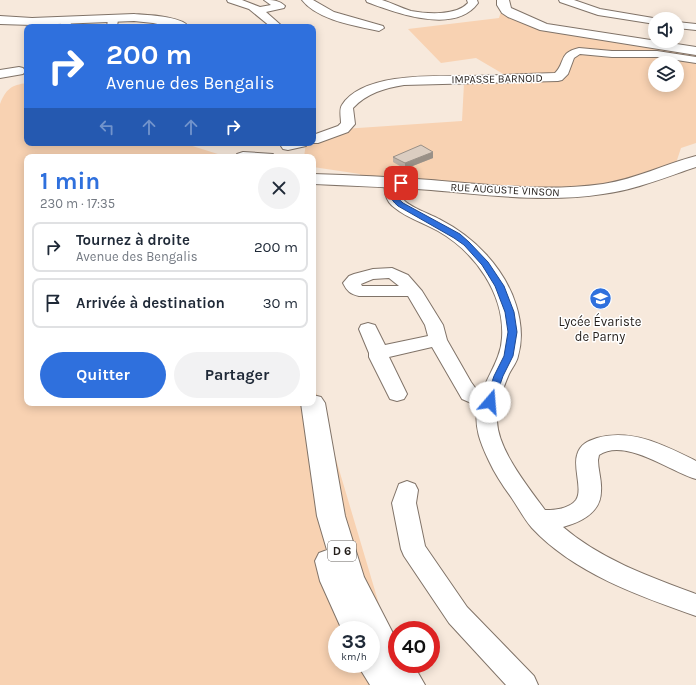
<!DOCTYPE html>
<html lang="fr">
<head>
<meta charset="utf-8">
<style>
  body { margin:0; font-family:Karla,sans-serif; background:#f2f2f3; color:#1f2937; height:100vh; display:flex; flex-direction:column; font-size:15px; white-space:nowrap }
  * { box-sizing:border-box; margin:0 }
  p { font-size:13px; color:#747a83 }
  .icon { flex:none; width:22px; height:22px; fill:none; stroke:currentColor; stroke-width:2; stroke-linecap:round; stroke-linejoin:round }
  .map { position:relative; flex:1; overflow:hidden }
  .details { position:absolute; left:24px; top:154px; width:292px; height:252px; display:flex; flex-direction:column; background:#fff; border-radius:8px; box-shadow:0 2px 10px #0003 }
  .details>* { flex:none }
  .hud { position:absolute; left:24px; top:24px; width:292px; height:122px; border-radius:8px; box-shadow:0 2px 10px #0003; background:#2f70dd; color:#fff; overflow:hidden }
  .buttons { position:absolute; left:648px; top:12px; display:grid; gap:8px }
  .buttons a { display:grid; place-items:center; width:36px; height:36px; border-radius:50%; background:#fff; box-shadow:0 2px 10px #0003; font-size:20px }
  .speed { position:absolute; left:328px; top:621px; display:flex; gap:8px; font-size:20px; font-weight:700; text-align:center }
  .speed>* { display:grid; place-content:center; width:52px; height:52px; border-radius:50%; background:#fff; box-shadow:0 2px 10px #0003; line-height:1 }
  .speed small { font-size:10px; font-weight:400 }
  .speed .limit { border:6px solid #d22; background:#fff; color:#111 }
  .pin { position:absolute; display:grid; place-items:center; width:34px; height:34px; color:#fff; margin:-17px; border-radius:8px; box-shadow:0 2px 6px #0006 }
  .me { position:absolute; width:44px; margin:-22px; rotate:18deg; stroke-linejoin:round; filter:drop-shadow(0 0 3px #0008) }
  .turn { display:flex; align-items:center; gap:14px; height:84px; padding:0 16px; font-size:18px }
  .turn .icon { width:52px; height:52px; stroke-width:2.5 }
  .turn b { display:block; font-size:28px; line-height:34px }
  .lanes { display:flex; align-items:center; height:38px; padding:0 16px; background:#0003; justify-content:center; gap:20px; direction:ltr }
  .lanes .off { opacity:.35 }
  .round { display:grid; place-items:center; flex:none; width:42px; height:42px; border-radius:21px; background:#f2f2f3 }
  .head { display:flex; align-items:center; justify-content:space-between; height:68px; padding:0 16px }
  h1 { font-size:24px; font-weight:700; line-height:30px; color:#2f70dd }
  .action { display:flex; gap:8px; margin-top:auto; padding:8px 16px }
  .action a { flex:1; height:46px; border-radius:24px; background:#2f70dd; color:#fff; font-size:16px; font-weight:700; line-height:46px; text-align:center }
  .action a+a { background:#f2f2f3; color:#1f2937 }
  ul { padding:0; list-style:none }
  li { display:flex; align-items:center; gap:12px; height:50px; margin:0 8px 6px; padding:0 8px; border:2px solid #e0e1e3; border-radius:8px }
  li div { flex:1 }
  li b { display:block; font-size:15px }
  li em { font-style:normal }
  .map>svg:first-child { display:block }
  .green { fill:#f8d2b2; fill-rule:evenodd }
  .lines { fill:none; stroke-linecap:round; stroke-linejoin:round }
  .minor-casing { stroke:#807368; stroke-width:2 }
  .major-casing { stroke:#807368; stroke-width:2 }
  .minor { fill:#fff; fill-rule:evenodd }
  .major { fill:#fff; fill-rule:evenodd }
  .wall { fill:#bcb0a6 }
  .shaded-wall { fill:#999087 }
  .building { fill:#dbcdc1; stroke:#999087 }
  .route { fill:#2f70dd; stroke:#1f4990 }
  .labels { text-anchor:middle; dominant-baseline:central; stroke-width:3; stroke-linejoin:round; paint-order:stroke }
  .far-street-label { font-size:11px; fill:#251f1b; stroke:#fff }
  .shield { fill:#fff; stroke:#66625f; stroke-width:1 }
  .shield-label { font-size:12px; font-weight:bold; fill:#251f1b }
  .poi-label { font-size:13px; fill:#251f1b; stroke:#fff }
</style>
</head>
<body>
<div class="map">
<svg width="696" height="685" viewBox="0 0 696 685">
  <rect width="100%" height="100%" fill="#f7e9dc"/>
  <path class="green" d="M503,5l28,18 165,28v92l-15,5 -5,15 1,4 -106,26 -213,-13 2,-6 -47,-7v-10h-9l2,-14h7l30,-14 119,-8 2,-38 46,-5 -34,-20 -35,5 -33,-34 91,-11zM655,63h22v22h-22z
    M27,83v60h156l38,12 25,2h-219v246h286v-21l90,303h-403v-581c6,-15 11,-19 27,-21zM337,630h34v34h-34z"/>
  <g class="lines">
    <defs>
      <path id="minor" d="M227,0h15l18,7 11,-2 -7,-5c8,0 15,0 21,6l-1,2 -18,4 17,15h-12l-22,-18 -21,-7z
        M302,0h11l21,12 49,14 1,2 -5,3c-23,-5 -62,-11 -77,-31z
        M366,0c5,0 11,0 16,0 10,3 19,8 29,11 16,3 45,5 57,-8l-1,-3h10l1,3c-23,32 -82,10 -111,-1z
        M559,0h15l26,9 59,10h-4v5l-57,-9 -38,-13z
        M113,16l5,3 -1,8h-10l1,-8z
        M65,17l4,1 3,9h-10l-2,-7z
        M677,22l19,2v6l-19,-2z
        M579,48l33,3h45l39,6v6l-39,-6h-45l-32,-3 -6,4 -6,16 -6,6 -4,1 -154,4c-19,3 -37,8 -51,23l2,16 -7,8 -30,11h-9h4v-8l25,-9 3,-3c0,-5 -2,-14 1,-18 21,-33 95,-29 130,-29 28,-1 55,-2 83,-3 11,-11 3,-20 24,-25z
        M19,67l4,1 2,3 -2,3 -23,4v-8z
        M283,143h25l-2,3 -18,4 -5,-1 -2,-3z
        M393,178l5,1c4,6 0,13 5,20 6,8 27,15 36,20 35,18 65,48 77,86 5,16 7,34 2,51 -1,6 -6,12 -9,18 -6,14 -13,32 -12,47 1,29 31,66 48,89 10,0 24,-1 31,-10 7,-10 -3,-32 1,-45 3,-11 11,-14 20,-17 35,-10 69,8 99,23v18c-25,-7 -71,-42 -97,-24l-1,5c0,10 4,21 3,31 0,22 -20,31 -38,36 37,32 87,50 133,67v22c-57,-20 -122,-43 -164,-88 -8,-9 -14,-21 -21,-31 -8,-11 -16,-23 -22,-36 -8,-17 -16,-35 -11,-55l-16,-7 -30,-52 -43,10 18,37 -3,5 -7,2 -7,-2 -21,-42v-4l-10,-24 2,-4 7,-2 7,2 10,20 43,-9 -3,-11 -17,-29h-49c-9,-2 -12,-5 -16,-13l6,-7 5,-2 19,-5 19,-1 16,7 14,16 21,34 4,15 24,42 5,7 6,3c7,-19 19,-34 20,-54 3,-44 -27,-86 -64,-107 -14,-8 -31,-13 -43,-23 -9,-6 -14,-20 -7,-29zM389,278l10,8h-37l-1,-2 12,-5z
        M407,481l8,3 3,6 -2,13 9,43 42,61 67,69 4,9h-32l-57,-62 -45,-67 -3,-7 -9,-46 7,-19z"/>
      <path id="major" d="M497,0h12l2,8 36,16 149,23v8l-156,-25 -32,-13 -6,-4 -5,-8z
        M134,14c13,1 48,2 55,13h-18l-18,-4 -19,-2 -102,4 -32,-1v-8l32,2z
        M243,152l30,2 2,3h-40l2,-3z
        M696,156v11c-30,10 -61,23 -93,27 -57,9 -115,1 -172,-4 -39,-3 -79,-4 -118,-6v-10c39,1 79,3 118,6 57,5 115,12 172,4 33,-5 62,-20 93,-28z
        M313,395l8,2 4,6 20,113 19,61 33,64v23h16l12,21h-55l-13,-21h14v-34h-29l-22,-49 -5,-20 4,-8 8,-3 -10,-34 -16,-113h12z"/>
    </defs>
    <use href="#minor" class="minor-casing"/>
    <use href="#major" class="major-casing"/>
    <use href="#minor" class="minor"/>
    <use href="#major" class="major"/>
  </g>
  <path class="wall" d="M433,152v6l-28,11 -12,-7v-5z"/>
  <path class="shaded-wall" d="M433,152v6l-28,11v-6z"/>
  <path class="building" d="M421,145l12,7 -28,11 -12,-6z"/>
  <path class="route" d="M393,180l8,1 3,2 -3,2h-5c-1,9 0,12 7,18l57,31 9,8 19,20 16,24 10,26 3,20 -4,24 -10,20 -10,29 -3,1 -5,-4 9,-26 10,-20 4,-24 -3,-20 -10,-26 -13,-21 -18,-20 -10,-7 -56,-32c-9,-8 -10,-12 -9,-24z"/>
  <defs>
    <symbol id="school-disc" viewBox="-11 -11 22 22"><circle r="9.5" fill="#2f70dd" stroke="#fff"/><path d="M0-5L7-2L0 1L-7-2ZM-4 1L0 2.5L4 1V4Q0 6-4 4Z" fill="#fff"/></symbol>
  </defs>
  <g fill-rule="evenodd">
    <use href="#school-disc" x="588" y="286" width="25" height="25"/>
  </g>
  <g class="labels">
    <g class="far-street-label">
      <text transform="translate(497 79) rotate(-1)">IMPASSE BARNOID</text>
      <text transform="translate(505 190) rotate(3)">RUE AUGUSTE VINSON</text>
    </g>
    <rect class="shield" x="328" y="541" width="28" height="20" rx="3"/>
    <g class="shield-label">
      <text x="342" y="551">D 6</text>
    </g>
    <g class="poi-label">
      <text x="600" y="321">Lycée Évariste<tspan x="600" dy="15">de Parny</tspan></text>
    </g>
  </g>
</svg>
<div class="buttons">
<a><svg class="icon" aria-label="sound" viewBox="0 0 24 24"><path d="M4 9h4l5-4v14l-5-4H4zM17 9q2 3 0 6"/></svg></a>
<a><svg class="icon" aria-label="layers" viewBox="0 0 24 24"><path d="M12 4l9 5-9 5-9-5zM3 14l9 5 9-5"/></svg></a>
</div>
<div class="speed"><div>33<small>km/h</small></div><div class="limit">40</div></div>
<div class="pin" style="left:401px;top:183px;background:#d93025"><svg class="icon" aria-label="arrive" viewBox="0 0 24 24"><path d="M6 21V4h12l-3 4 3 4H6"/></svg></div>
<svg class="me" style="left:490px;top:402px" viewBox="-20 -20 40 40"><circle r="19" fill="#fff"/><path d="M0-13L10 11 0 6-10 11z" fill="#2f70dd"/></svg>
<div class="hud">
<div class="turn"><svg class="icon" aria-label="right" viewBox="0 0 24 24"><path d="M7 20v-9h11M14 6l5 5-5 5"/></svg><div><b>200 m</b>Avenue des Bengalis</div></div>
<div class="lanes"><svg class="icon off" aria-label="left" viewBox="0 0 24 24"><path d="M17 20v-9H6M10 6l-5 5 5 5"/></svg><svg class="icon off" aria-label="ahead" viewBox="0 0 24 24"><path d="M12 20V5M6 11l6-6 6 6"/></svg><svg class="icon off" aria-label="ahead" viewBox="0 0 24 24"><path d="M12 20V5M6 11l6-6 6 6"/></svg><svg class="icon" aria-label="right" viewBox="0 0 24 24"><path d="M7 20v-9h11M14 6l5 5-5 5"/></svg></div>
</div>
<section class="details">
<div class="head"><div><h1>1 min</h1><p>230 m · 17:35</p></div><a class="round"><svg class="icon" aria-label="close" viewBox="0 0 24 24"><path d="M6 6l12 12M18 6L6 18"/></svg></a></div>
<ul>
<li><svg class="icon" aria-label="right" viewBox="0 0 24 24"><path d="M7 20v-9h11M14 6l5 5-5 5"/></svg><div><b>Tournez à droite</b><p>Avenue des Bengalis</p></div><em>200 m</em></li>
<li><svg class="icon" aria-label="arrive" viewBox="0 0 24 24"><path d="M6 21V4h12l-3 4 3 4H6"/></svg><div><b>Arrivée à destination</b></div><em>30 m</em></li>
</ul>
<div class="action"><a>Quitter</a><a>Partager</a></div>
</section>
</div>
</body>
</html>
